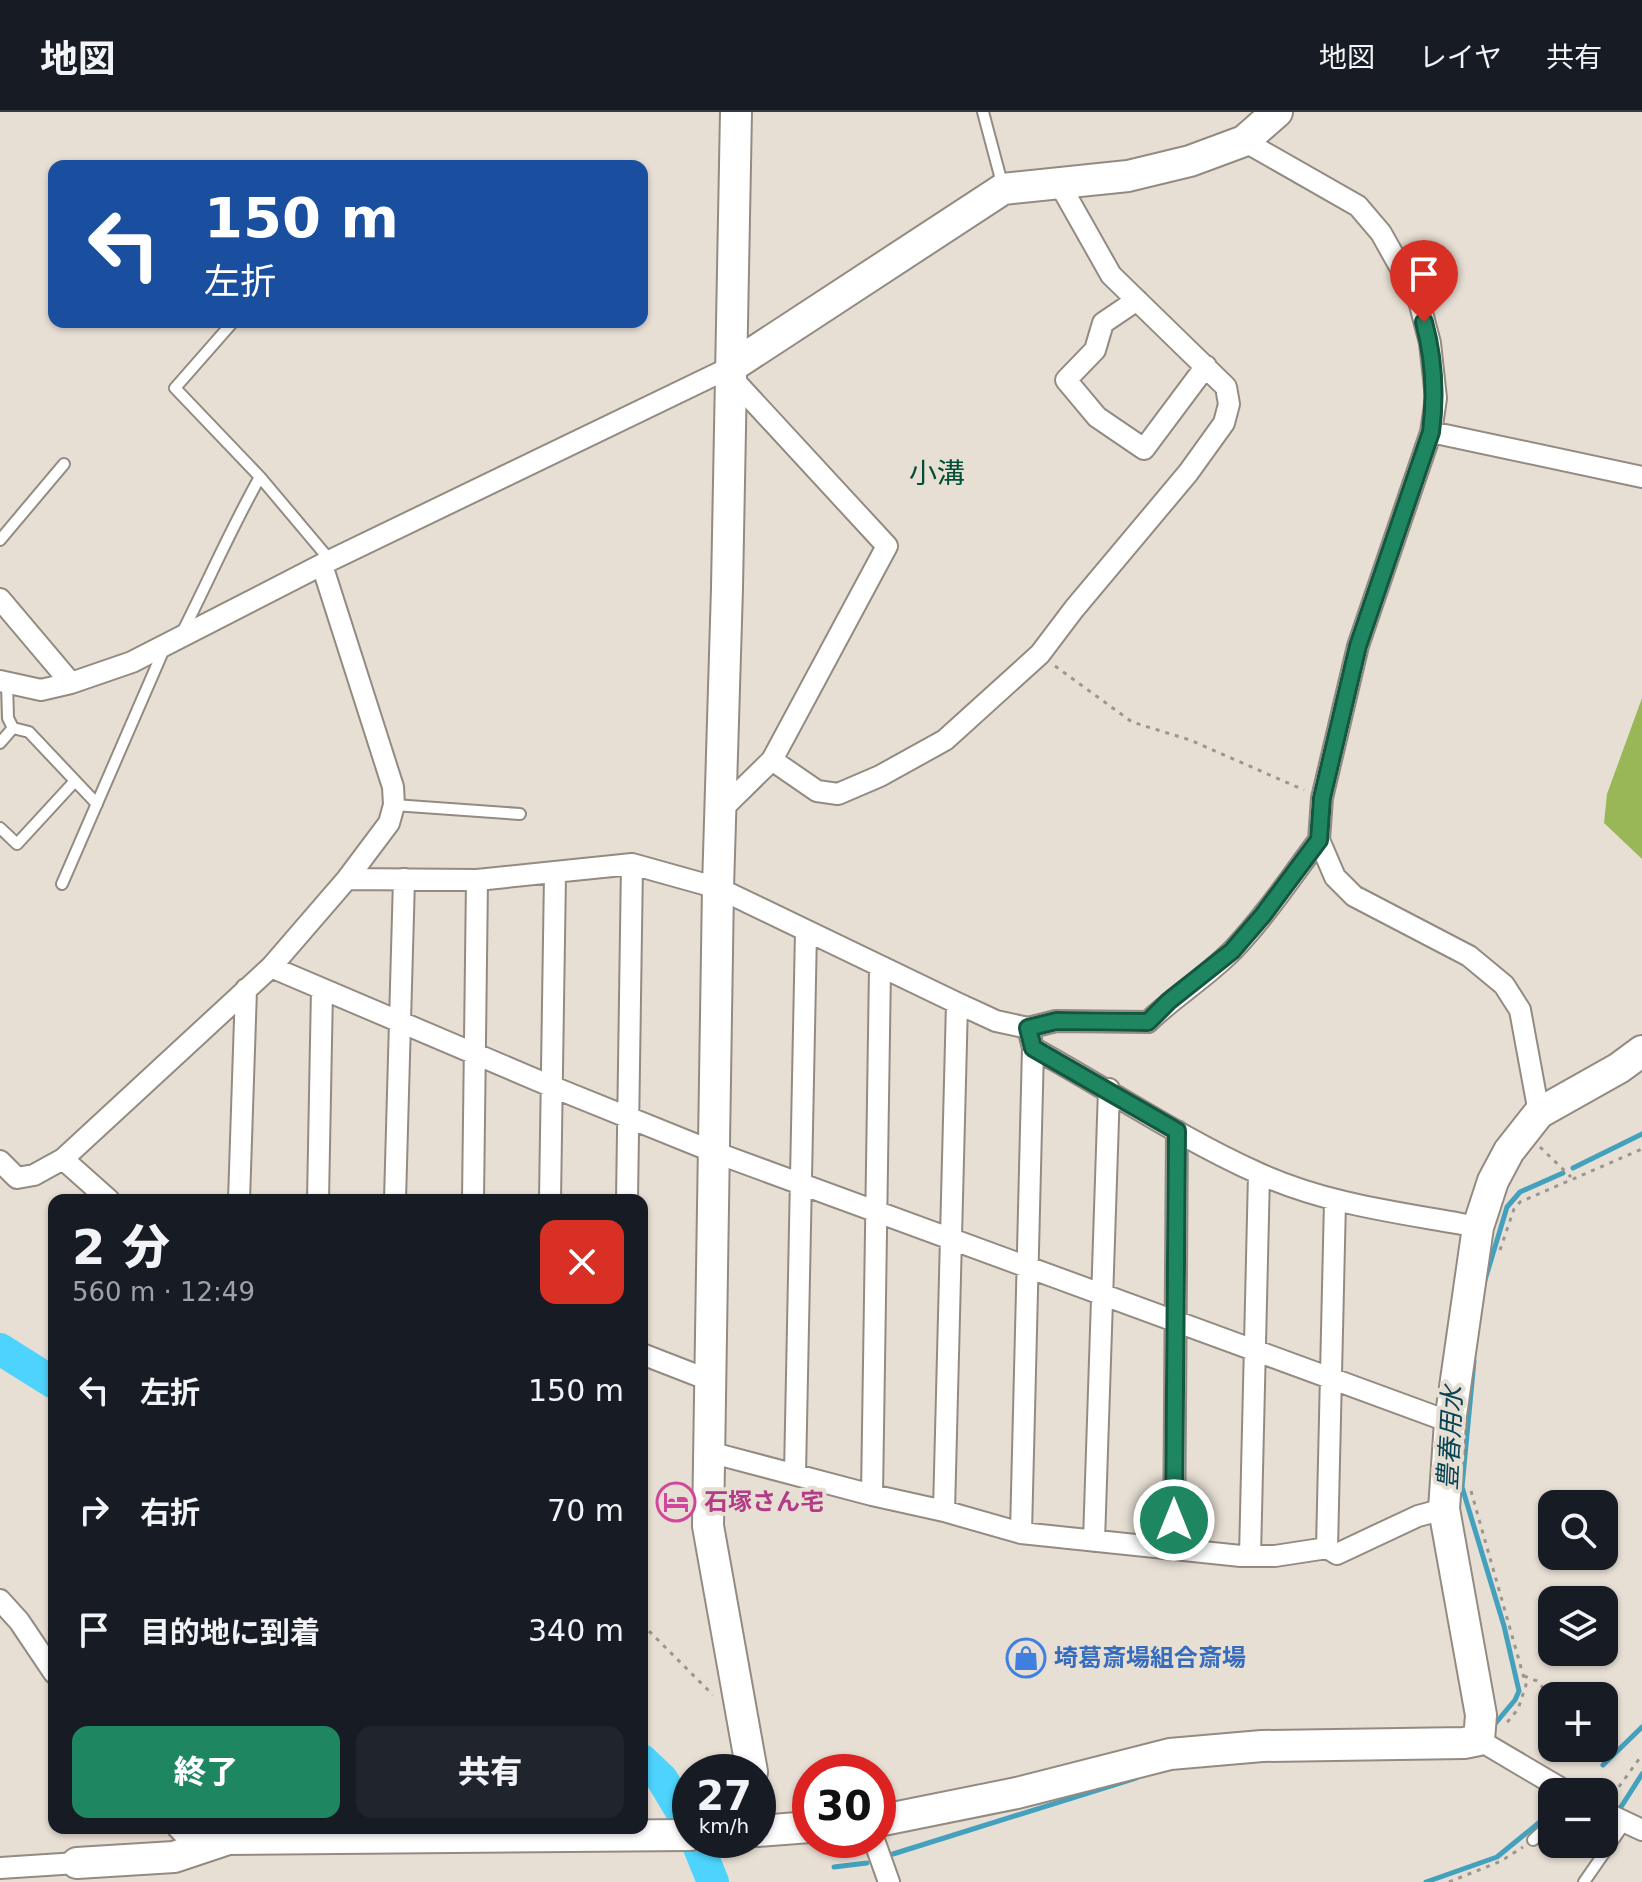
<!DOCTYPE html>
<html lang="ja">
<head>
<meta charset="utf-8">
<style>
  body { margin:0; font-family:"DejaVu Sans","Noto Sans JP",sans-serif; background:#20242c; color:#f1f3f6; height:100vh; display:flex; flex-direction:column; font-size:30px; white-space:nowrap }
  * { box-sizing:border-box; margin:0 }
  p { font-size:26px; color:#9ea1a6 }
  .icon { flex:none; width:44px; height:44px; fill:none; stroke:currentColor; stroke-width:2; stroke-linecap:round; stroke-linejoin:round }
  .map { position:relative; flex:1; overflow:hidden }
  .drawer { position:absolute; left:48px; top:1082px; width:600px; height:640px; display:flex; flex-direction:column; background:#171b24; border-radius:16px; box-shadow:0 2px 6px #0004 }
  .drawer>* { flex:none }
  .hud { position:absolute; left:48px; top:48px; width:600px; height:168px; border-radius:16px; box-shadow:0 2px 6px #0004; background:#1a4fa0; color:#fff; overflow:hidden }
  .buttons { position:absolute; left:1538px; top:1378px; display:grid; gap:16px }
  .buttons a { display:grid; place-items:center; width:80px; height:80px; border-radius:16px; background:#171b24; box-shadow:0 2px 6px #0004; font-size:40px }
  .speed { position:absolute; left:672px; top:1642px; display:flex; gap:16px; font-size:40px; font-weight:700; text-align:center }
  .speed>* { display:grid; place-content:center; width:104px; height:104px; border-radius:50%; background:#171b24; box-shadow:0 2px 6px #0004; line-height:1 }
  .speed small { font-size:20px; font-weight:400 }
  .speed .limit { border:12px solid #d22; background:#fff; color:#111 }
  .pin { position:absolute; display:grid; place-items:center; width:68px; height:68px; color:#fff; margin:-82px -34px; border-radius:50% 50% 50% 0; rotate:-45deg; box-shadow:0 0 8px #0007 }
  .pin .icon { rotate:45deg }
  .me { position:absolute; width:88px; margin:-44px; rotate:0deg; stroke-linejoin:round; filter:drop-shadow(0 0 6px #0008) }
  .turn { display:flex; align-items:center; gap:28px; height:168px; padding:0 24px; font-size:36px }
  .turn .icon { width:104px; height:104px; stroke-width:2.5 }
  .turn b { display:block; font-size:56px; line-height:68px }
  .round { display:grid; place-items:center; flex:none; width:84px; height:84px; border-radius:16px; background:#20242c }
  .summary { display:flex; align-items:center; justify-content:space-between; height:136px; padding:0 24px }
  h1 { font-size:48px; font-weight:800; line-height:60px }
  .button { display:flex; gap:16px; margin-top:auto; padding:16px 24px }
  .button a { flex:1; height:92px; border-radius:16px; background:#1f8662; color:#fff; font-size:32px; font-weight:800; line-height:92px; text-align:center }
  .button a+a { background:#20242c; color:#f1f3f6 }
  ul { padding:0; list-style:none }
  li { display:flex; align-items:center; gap:24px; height:120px; padding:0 24px }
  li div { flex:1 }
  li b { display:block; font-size:30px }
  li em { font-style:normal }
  header { display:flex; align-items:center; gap:48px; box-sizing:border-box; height:112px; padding:0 40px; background:#171b24; border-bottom:2px solid #363941 }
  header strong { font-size:38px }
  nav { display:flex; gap:44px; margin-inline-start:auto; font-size:28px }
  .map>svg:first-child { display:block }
  .forest { fill:#9ab757 }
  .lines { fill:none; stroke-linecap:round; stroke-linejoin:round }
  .stream { stroke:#44a1bd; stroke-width:5 }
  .river { stroke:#4dd3fd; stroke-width:32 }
  .lane-casing { stroke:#938b82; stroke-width:14 }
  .street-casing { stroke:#938b82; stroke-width:24 }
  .secondary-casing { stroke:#938b82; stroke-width:34 }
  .path { stroke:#9c968e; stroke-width:3; stroke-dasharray:4 6; stroke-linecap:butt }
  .lane { stroke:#fff; stroke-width:10 }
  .street { stroke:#fff; stroke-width:20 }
  .secondary { stroke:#fff; stroke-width:30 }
  .route-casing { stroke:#145740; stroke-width:20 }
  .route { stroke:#1f8662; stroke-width:14 }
  .labels { text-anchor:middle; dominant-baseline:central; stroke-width:8; stroke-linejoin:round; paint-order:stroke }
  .hotel-label { font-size:24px; font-weight:bold; fill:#b23c85; stroke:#e7dfd4; text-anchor:start }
  .shop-label { font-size:24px; font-weight:bold; fill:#366cbe; stroke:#e7dfd4; text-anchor:start }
  .water-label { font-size:26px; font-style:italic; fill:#064354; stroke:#e7dfd4 }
  .quarter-label { font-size:28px; fill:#024f37; stroke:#e7dfd4 }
</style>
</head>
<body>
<header>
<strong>地図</strong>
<nav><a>地図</a><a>レイヤ</a><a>共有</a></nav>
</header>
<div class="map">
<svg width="1642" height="1770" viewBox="0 0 1642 1770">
  <rect width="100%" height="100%" fill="#e7dfd4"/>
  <path class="forest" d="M1642,586v161l-38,-36 3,-29z"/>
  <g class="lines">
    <path class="stream" d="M1573,1056l69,-34
      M1485,1168l22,-73 13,-15 43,-19
      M1474,1249l-12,126 42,139 15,65 -4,9 -21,25
      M1603,1653l39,-38
      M1621,1695l21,-33
      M893,1742l243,-76
      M834,1755l33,-4
      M1426,1770l71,-25 55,-45"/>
    <path class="river" d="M0,1237l54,34
      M642,1648l20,19 28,47
      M696,1728l17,42"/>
    <defs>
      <path id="lane" d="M983,0l20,75
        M233,210l-58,66 85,89 64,76 3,9
        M0,428l64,-76
        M181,523c27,-53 50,-107 79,-158
        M7,571l1,35 5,10 16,4 68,72
        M0,631l13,-15
        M394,693l126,9
        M0,716l17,16 58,-63
        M62,772l102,-235
        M1533,1728l19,-18
        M1584,1770l41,-59"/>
      <path id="street" d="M1244,29l114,65 23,27 38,68 11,42 6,55 -5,34 -73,214 -36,152 -3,42 16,37 19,19 115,60 35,29 16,25 19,103
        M1137,188l-34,23 -8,27 -29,30 31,37 47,32 62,-83
        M1431,320l211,45
        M0,487l71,84
        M0,569l41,9 30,-7 61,-21 195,-100 404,-195
        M772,648l45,31 21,3 42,-18 65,-36 95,-86 34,-45 114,-136 36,-50 5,-19 -3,-17 -115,-112 -52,-92
        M721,698l51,-50 115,-214 -156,-169
        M347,767l130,1 155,-16 86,24 239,115 39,18 32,7 28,-7 92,1c27,-26 60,-46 86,-73 32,-34 58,-73 85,-109
        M271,855l282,120 161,65 736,270
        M1033,936c75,41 147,90 225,125 69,32 146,40 220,54
        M63,1047l46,41
        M0,1049l17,17 17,-3 29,-16 208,-192 76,-88 42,-56 5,-18 -1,-18 -71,-222
        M239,1088l7,-211
        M318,1088l4,-211
        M395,1088l9,-321
        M473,1088l4,-320
        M550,1088l5,-326
        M627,1088l5,-336
        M642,1242l67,26
        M709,1340l163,43 72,16 77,22 220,23h34l52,-8 10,6 81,-38 26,-7
        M795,1362l11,-543
        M872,1383l8,-527
        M944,1399l13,-508
        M1021,1421l12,-485 -5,-20
        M1094,1429l15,-452
        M1174,1436l3,-417
        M1327,1436l8,-347
        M1250,1444l9,-382
        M0,1488l19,21 35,52
        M1479,1628l88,52
        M1604,1700l38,18
        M178,1716l21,21
        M874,1728l15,42
        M0,1756l77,-5"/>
      <path id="secondary" d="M736,0l-9,476 -9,300 -10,638 44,246
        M731,255l272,-178 125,-13 62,-15 54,-20 33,-29
        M878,1709l139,-28 153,-39 92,-8 202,-3 15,-3 2,-25 -37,-206 6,-87 28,-195 15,-46 16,-30 30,-38 80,-45 23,-17
        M758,1719l52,-4
        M77,1751l97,-6 54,-18 462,-4"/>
    </defs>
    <use href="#lane" class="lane-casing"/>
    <use href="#street" class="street-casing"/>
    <use href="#secondary" class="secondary-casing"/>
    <path class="path" d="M1055,554l77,56 58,18 114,50
      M1540,1035l31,30
      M1500,1138l14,-41 6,-7 122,-53
      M1471,1379l55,194 -8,24 -13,16
      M642,1512l71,71
      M1524,1564l13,5 15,17
      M1613,1683l29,-40
      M1449,1770l52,-21 22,-14"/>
    <use href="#lane" class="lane"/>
    <use href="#street" class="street"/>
    <use href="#secondary" class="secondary"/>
  </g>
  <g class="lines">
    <defs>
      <path id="route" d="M1174,1408l3,-389 -144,-83 -5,-20 28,-7 92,1 21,-21 63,-50 31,-36 56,-75 3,-42 36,-152 73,-214c5,-38 3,-73 -7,-110"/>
    </defs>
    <use href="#route" class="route-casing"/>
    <use href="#route" class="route"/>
  </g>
  <defs>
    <symbol id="hotel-ring" viewBox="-11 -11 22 22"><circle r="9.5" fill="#e7dfd4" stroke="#d1479c" stroke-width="1.5"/><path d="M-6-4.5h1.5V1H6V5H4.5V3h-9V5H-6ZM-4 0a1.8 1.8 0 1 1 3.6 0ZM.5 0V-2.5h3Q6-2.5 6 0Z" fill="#d1479c"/></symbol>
    <symbol id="shop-ring" viewBox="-11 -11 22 22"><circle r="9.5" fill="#e7dfd4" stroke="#3f7fe0" stroke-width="1.5"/><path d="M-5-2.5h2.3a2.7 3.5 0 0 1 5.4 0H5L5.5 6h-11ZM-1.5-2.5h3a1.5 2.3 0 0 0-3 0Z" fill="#3f7fe0"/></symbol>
  </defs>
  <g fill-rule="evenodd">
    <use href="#hotel-ring" x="654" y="1368" width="44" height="44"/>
    <use href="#shop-ring" x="1004" y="1524" width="44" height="44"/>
  </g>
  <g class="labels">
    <g class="hotel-label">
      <text x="704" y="1390">石塚さん宅</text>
    </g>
    <g class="shop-label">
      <text x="1054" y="1546">埼葛斎場組合斎場</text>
    </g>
    <g class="water-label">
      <text transform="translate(1450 1326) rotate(-87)">豊春用水</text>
    </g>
    <g class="quarter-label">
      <text x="937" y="361">小溝</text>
    </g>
  </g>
</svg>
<div class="buttons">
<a><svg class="icon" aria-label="search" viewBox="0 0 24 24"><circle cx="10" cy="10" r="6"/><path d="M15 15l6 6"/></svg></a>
<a><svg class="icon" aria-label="layers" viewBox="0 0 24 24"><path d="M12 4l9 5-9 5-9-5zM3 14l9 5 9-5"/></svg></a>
<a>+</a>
<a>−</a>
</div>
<div class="speed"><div>27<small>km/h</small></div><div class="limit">30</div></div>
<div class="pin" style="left:1424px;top:210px;background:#d93025"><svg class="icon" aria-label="arrive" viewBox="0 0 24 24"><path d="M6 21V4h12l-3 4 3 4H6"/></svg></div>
<svg class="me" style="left:1174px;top:1408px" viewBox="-20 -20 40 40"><circle r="17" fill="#1f8662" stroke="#fff" stroke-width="3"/><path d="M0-11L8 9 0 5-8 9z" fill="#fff"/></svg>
<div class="hud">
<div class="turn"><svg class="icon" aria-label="left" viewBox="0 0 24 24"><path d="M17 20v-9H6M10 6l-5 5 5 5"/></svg><div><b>150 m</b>左折</div></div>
</div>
<section class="drawer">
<div class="summary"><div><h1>2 分</h1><p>560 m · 12:49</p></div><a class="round" style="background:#d93025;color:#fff"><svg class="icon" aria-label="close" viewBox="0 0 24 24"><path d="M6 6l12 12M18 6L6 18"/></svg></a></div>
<ul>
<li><svg class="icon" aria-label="left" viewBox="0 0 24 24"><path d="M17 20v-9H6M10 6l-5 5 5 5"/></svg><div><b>左折</b></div><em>150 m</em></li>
<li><svg class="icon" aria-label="right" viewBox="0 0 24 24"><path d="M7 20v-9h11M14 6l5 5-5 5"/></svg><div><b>右折</b></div><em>70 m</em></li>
<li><svg class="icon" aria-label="arrive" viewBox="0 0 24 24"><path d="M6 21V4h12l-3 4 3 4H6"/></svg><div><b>目的地に到着</b></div><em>340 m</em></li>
</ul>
<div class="button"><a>終了</a><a>共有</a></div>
</section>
</div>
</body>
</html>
